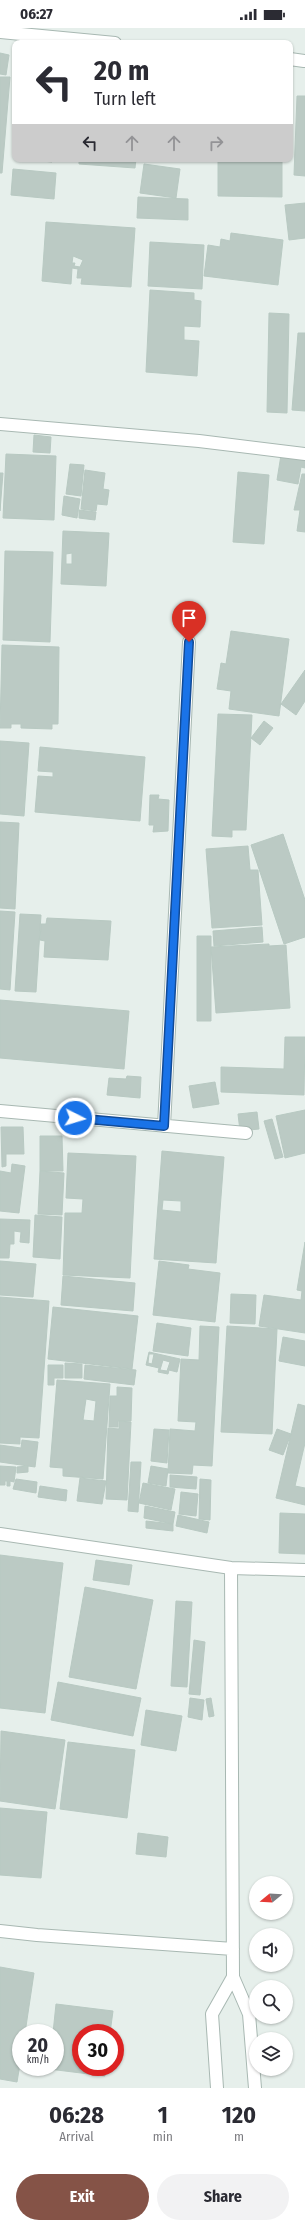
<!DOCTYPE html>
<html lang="en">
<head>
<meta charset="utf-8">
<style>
  body { margin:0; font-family:"Fira Sans Condensed",sans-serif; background:#f2f2f3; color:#2b2b33; height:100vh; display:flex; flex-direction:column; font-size:15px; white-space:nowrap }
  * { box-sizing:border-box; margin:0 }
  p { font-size:13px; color:#7c7c81 }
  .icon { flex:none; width:22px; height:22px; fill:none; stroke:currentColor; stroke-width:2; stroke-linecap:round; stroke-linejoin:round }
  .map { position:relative; height:2060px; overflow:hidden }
  .details { display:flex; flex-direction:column; background:#fff; flex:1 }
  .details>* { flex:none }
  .top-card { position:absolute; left:12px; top:12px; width:281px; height:122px; border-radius:8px; box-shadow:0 1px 3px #0004; background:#fff; color:#2b2b33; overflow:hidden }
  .needle { width:26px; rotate:252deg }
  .fabs { position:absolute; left:249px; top:1848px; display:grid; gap:8px }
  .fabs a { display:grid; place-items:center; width:44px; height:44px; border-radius:50%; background:#fff; box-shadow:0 1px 3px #0004; font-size:20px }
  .speed { position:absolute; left:12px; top:1996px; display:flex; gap:8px; font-size:20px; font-weight:700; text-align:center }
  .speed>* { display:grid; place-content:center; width:52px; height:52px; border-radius:50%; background:#fff; box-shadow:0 1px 3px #0004; line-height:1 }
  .speed small { font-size:10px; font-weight:400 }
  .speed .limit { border:6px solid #d22; background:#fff; color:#111 }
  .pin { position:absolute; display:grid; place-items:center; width:34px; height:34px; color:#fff; margin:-41px -17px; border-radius:50% 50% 50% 0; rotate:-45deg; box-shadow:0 0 4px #0007 }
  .pin .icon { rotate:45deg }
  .me { position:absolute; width:44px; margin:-22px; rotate:95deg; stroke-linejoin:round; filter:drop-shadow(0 0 3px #0008) }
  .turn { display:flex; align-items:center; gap:14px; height:84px; padding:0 16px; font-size:18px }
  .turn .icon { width:52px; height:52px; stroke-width:2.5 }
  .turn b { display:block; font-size:28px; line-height:34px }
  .lanes { display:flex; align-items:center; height:38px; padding:0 16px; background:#0003; justify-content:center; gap:20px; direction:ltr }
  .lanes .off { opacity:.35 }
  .eta { display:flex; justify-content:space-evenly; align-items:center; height:68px; text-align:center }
  .eta b { font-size:24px; font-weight:700; line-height:28px }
  .action { display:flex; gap:8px; margin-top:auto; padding:8px 16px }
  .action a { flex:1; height:46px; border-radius:24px; background:#855347; color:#fff; font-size:16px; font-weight:700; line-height:46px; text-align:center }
  .action a+a { background:#f2f2f3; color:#2b2b33 }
  .status { display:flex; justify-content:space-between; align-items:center; height:28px; padding:0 20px; background:#fff; direction:ltr }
  .status svg { height:11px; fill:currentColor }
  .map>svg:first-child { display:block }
  .building { fill:#bbcac4; stroke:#b8c9c2; fill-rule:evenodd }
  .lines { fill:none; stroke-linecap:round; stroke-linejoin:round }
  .street-casing { stroke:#a8b8b2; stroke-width:14 }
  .street { stroke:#fff; stroke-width:12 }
  .route-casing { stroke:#114b97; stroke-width:10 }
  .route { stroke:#1a73e8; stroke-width:7 }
</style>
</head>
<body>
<div class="status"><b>06:27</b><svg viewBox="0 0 49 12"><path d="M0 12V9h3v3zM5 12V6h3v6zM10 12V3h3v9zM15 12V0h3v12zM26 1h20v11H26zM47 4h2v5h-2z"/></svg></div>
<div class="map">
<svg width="305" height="2060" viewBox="0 0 305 2060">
  <rect width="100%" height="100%" fill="#e6efeb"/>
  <path class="building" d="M0,25l9,2 -3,20 -6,-1z
    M0,49h10l-8,96h-2z
    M297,68h8v80l-11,-1z
    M22,131h30v3z
    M79,131h57l-1,9 -56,-4z
    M218,131h64v38l-64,-1z
    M144,136l36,5 -4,29 -36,-5z
    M13,141l43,4 -2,26 -43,-4z
    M138,169l50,2v21l-51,-2z
    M305,175v35l-16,2 -4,-35z
    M46,194l89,6 -4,59 -50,-3 1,-6h-5l1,-9 -6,-1 -1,16 -29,-3zM73,228l10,4 -3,7 -6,-1 1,-3h-3z
    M231,205l52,7 -5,45 -74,-9 4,-31 12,2 1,-8 9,2z
    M150,214l54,3 -2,44 -54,-3z
    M150,262l44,3v7l7,1 -1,26 -16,-1v14l15,1 -2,35 -51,-4z
    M269,285l20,1 -2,99 -20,-1z
    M298,305h7v78l-13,-1z
    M34,407l17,2 -1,16 -17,-1z
    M6,426l50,2 -2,64 -51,-2z
    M281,427l24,5v8l-4,-1 -3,17 -21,-4z
    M70,436l14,1 -3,31 -15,-2z
    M85,442l20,3 -2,16 6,1 -2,15 -10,-1 -1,7 -15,-2z
    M238,444l31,3 -5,69 -31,-2z
    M0,445h3l-3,38z
    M302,446h3v58l-8,-1 3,-21h-6z
    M64,468l16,3 -3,19 -15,-3z
    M79,482l17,2 -1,8 -16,-2z
    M63,503l46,2 -3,53 -45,-2zM72,525v11h-6v-10z
    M5,523l48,1 -3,90 -47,-2z
    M231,603l58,8 -10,77 -50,-7 2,-18 -14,-2 4,-26 5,1z
    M2,617l57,2 -1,77h-6v5l-31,-1v-4h-10v4h-11z
    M305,642v31l-9,14 -15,-11z
    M218,686l34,1 -6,115h-14v7l-20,-1z
    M264,693l9,7 -13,17 -9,-7z
    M0,713l29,2 -5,73 -24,-2z
    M40,719l105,10 -5,64 -105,-9 3,-36 15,1v-5l-15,-1z
    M150,767h9l-1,4 11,1 -1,31 -15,1 1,-7h-5z
    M0,794l19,1 -4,86 -15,-1z
    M283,806l22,66v37l-21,7 -33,-99z
    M248,818l2,24h8l4,55 -50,3 -6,-79z
    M0,883l15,1 -5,78 -10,-1z
    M20,886l21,1 -5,77 -21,-1z
    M47,890l64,3 -3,39 -64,-3 1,-16 -5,-1 1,-16h5z
    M262,899l1,15 -49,4 -1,-15z
    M197,908h14v85h-14z
    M269,916v2l17,-1 4,63 -74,5 -5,-66z
    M0,972l129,11 -5,58 -124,-11z
    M285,1009h20l-1,58 -83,-3v-25l63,2z
    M127,1048l14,1 -1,21 -33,-3 2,-17 17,1z
    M215,1054l4,22 -26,4 -4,-22z
    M305,1082v43l-20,5 -9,-42z
    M257,1084l2,17 -19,2 -2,-17z
    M272,1091l11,38 -8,2 -11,-38z
    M1,1099h22l1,27h-18v12l-4,1z
    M40,1108h22l1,35h-23z
    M162,1123l62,6 -8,106 -62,-4zM163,1172l18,1v11l-19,-2z
    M68,1125l68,3 -6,122 -67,-3 2,-62h17l1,-14 -17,-1z
    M12,1136l13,2 -6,47 -19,-2v-40l11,2z
    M40,1143l24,2 -2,42 -24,-1z
    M35,1187l27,2 -2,42 -27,-2z
    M0,1191l30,1 -1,23 -9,-1 1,-10 -7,-1v13h-4l-1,14h-9z
    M305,1214v91l-46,-7 5,-31 37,5 1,-9 -5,-1z
    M0,1233l36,3 -3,33 -33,-2z
    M159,1233l30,4 -1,4 32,4 -5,49 -62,-7z
    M63,1248l72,7 -2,28 -72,-6z
    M231,1266l25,1 -1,29 -25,-1z
    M0,1269l49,4 -10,137 -19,-1v7l-20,-1z
    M53,1279l85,9 -6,53 -84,-10z
    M157,1295l34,5 -3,28 -35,-5z
    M200,1298l19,1 -7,139 -19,-1 -1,9 -24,-1 2,-44 25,2 1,-9 -18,-1 3,-62 18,1z
    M227,1298l50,3 -5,105 -51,-2z
    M283,1309l22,4v25l-26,-5z
    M149,1324l31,7 -3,13 -8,-2 -1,4 -10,-2 1,-4 -13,-3zM149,1326h5l-2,10 -4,-1zM163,1332l7,2 -3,9 -7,-1z
    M65,1335l17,1v14h-17z
    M48,1337h15v13h-9v7h-6z
    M85,1337l51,5 -2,15 -50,-6z
    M57,1352l53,4 -7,95 -40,-3v-8l-13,-1zM86,1371l10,2 -2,20 -11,-1z
    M117,1359l15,1 -1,33h-13v6h-9l1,-31h7z
    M298,1376l7,2v37l-10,43 10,2v17l-29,-7z
    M119,1393l12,1 -4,78 -21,-1 2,-71 11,1z
    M154,1401l15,1 -2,33 -16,-2z
    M277,1401l14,5 -8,21 -14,-5z
    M22,1412l16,2 -3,25 -35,-5v-17l21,3z
    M131,1434h10l-3,50 -10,-1z
    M0,1438l16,1 -2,15 -4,-1v5h-3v-5h-2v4h-5z
    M28,1438v6l-11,1v-6z
    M151,1438l17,3 -2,17 -18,-3z
    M170,1447l27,2 -1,12 -26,-2z
    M80,1450l26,3 -4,23 -25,-3z
    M16,1451l21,3 -1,11 -23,-4z
    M200,1451l11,1 -1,40 -11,-1z
    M143,1455l32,6 -4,21 -32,-7z
    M40,1458l27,4 -1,11 -28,-4z
    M181,1464l17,2 -2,22 -17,-2z
    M145,1478l30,6 -2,12 -29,-6z
    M280,1485l25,1v40l-26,-1z
    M178,1487l31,7 -2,11 -31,-7z
    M146,1493l27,3v7l-27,-3z
    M0,1527l63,8 -18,150 -45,-5z
    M96,1532l36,5 -3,20 -36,-5z
    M85,1559l68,13 -17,89 -67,-12z
    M176,1573l16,1 -5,85 -16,-1z
    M194,1612l11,2 -5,53 -11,-1z
    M58,1654l83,16 -8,38 -82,-16z
    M190,1670l14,2 -2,20 -14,-3z
    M211,1670l3,18 -5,1 -3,-18z
    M146,1682l36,6 -6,35 -35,-6z
    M1,1703l64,9 -10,69 -55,-8z
    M68,1714l67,8 -8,68 -67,-9z
    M0,1780l47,4 -6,66 -41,-3z
    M138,1805l30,4 -2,20 -30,-3z
    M0,1939l34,6 -9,60h-4v25l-4,24 -17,-3z
    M56,1976l57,7 -3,22h-29v34h25l-1,9 -56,-7v-2h6v-34h-2z"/>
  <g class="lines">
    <defs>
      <path id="street" d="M0,4l115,11
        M290,31l14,2
        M0,396l199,17 106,13
        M0,1083l246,22
        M164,1098l25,-484
        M0,1506l231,34 74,2
        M231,1540l2,409 16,37 6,74
        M0,1903l37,4 196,14
        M217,2060l-5,-74 21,-37"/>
    </defs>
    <use href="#street" class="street-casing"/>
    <use href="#street" class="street"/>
  </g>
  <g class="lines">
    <defs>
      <path id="route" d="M75,1090l89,8 25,-484"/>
    </defs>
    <use href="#route" class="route-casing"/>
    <use href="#route" class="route"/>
  </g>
</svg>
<div class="fabs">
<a><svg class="needle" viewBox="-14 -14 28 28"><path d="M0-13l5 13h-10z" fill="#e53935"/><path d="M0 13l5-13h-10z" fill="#7c7c81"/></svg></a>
<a><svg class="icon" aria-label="sound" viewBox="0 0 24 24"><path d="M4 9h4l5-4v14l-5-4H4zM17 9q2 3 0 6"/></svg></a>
<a><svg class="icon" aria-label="search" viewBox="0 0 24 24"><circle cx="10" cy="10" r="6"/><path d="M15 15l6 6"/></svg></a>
<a><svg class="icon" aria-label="layers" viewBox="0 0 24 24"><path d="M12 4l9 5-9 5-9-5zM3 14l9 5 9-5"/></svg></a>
</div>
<div class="speed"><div>20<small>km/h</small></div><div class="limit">30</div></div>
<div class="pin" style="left:189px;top:614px;background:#d93025"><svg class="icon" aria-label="arrive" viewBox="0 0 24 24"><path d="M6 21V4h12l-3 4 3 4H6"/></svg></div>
<svg class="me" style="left:75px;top:1090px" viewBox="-20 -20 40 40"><circle r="17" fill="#1a73e8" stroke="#fff" stroke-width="3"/><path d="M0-11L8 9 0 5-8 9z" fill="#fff"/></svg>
<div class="top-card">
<div class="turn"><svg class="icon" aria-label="left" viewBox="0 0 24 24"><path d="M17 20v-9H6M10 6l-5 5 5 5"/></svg><div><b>20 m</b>Turn left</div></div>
<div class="lanes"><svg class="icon" aria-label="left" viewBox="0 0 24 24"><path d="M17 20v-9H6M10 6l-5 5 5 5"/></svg><svg class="icon off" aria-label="ahead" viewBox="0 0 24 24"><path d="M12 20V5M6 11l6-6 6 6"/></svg><svg class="icon off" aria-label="ahead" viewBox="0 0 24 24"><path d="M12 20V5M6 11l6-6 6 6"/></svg><svg class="icon off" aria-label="right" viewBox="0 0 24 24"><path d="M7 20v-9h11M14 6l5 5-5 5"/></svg></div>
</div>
</div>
<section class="details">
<div class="eta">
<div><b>06:28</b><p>Arrival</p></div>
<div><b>1</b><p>min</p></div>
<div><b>120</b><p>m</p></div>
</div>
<div class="action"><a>Exit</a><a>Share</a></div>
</section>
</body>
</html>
